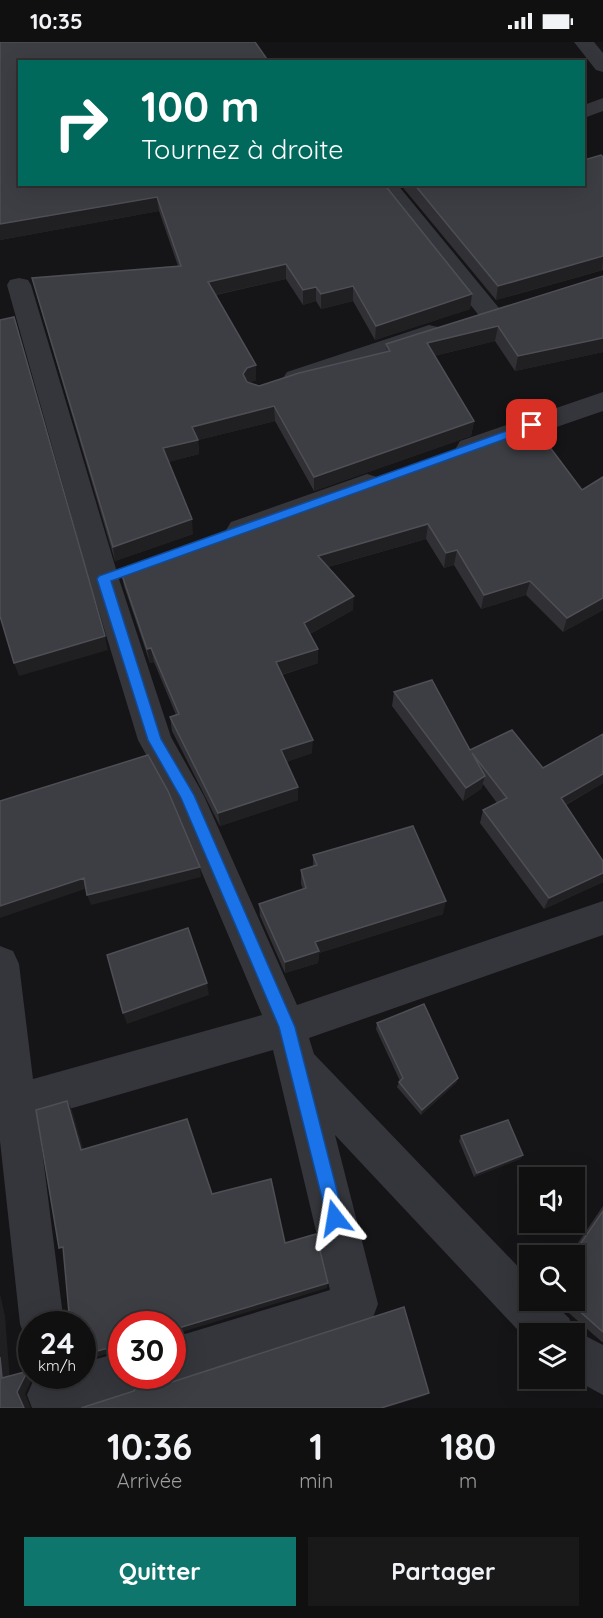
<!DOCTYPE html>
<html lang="fr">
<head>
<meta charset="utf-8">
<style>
  body { margin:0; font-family:Quicksand,sans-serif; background:#19191a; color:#f1f3f6; height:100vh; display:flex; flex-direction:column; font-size:22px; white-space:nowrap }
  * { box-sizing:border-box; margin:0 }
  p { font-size:20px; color:#9c9d9f }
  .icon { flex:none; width:33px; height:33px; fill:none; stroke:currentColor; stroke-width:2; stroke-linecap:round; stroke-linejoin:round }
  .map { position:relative; height:1366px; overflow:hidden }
  .panel { display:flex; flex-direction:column; background:#101011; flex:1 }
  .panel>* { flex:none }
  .banner { position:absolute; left:18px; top:18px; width:567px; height:126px; border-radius:0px; box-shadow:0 6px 24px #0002,0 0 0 2px #303031; background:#00695c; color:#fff; overflow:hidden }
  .tools { position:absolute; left:519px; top:1125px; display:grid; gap:12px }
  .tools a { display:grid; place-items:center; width:66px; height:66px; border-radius:0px; background:#101011; box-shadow:0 6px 24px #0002,0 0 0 2px #303031; font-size:30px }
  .speed { position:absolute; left:18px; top:1269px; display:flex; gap:12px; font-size:30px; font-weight:700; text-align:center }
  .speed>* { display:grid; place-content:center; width:78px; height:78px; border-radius:50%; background:#101011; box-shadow:0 6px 24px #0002,0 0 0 2px #303031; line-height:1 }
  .speed small { font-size:15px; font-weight:400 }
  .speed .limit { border:9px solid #d22; background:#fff; color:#111 }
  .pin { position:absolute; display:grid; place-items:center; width:51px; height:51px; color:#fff; margin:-26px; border-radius:12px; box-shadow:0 3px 9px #0006 }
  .me { position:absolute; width:66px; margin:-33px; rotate:346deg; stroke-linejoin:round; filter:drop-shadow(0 0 4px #0008) }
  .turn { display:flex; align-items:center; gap:21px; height:126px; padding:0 24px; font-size:27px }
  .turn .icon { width:78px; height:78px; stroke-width:2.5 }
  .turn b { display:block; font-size:42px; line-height:51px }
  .eta { display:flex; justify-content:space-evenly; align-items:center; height:102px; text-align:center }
  .eta b { font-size:36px; font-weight:700; line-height:42px }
  .cta { display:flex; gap:12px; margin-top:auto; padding:12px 24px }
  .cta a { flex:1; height:69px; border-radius:0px; background:#0f766e; color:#fff; font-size:24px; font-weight:700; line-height:69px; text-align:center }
  .cta a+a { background:#19191a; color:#f1f3f6 }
  .status { display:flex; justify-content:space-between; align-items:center; height:42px; padding:0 30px; background:#101011; direction:ltr }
  .status svg { height:16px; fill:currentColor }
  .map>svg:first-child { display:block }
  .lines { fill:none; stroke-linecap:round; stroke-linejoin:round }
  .minor { fill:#35363c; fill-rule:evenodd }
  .wall { fill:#313135 }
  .shaded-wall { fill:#202023 }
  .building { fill:#3d3e43; stroke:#4e4f55; stroke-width:1.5 }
  .route { fill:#1a73e8; stroke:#114b97; stroke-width:1.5 }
</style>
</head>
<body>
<div class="status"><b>10:35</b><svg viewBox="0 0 49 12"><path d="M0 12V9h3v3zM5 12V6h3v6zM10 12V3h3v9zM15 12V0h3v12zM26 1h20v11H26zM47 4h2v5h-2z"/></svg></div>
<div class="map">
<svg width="603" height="1366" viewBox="0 0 603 1366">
  <rect width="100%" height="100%" fill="#151517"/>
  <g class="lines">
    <path class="minor" d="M574,0h20l9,11v19l-7,-2z
      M603,56v13l-19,7v-13z
      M374,142h23l102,124 3,5 -3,5 -9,3 -9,-3z
      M19,236l9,2 3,5 88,294 52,158 33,59 93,209 306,-104v34l-294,103 5,16 216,225v21h20l19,18 5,12 29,15v50l-31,-17h2v-44h-44v9l-195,-208 43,169 -6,16 -200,64 -16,-7 16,-1v-38l158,-48 -57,-240 -235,68 26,206h-32v18l-6,-2 -6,-16 -20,-183v-195l13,5 6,13 14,115 229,-64 -90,-213 -34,-62 -49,-161 -82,-294 3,-5z
      M429,283l9,2 4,6 -4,6 -142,48 -9,-3 -4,-6 4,-6z
      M603,350v19l-133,46 -10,-2 -4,-7 4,-7z
      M367,432l10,3 4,7 -4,7 -136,50 -10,-3 -5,-8 5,-8z
      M122,1310v24h23l-7,15 -52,17h-54l-5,-13 7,-16 7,-3h41v-13z"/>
  </g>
  <path class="wall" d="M0,0l20,20 364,122 88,110 -2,15 -95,31 -22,-39 -32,8 -5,-8 -13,4 -17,-26 -70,16 40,70v15l-8,3 11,3 127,-34v-8l217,-68v76l-88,19 -20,-30 -61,15 40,65 -3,15 -157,55 -39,-70 -77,19 1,14 -31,8 25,72 -78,27 -79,-268 -4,-15 146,-12 -19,-55 -159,29z
    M603,115v113l-107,30 -96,-116h184z
    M504,393l99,175 -40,22 -37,-37 -45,14 -27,-44 -10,3 -18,-29 -98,28 25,43 -43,24 8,29 -36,12 30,78 -26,9 12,38 -78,26 -48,-95 -2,-14 6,-2 -22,-53 -4,1 -26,-77 -3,-14 205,-69v-5z
    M394,650l76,58 73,18 60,-34v49l-37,22 37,56v21l-59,27 -64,-86 3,-13 14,-7 -14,-19 -2,5 -18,12 -71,-95z
    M313,813l130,59 -124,39 -1,10 -33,10 -25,-57 -1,-12 44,-15 -2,-5v-14l12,-3z
    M377,981l81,55 -2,5 -35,32 -24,-28 2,-5 1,-1 -24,-52z
    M461,1094l62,19 -3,4 -46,18 -15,-36z
    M603,1164v136h-1l-48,-42h20v-44h-5z"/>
  <path class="shaded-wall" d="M157,155l2,14 -159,29v-16z
    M603,214l-1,14 -106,30 2,-14z
    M286,222v15l-77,17 -1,-14z
    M353,244v15l-32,8v-15z
    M316,245v14l-13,4v-15z
    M472,252l-2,15 -95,31 1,-14z
    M498,284l-3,15 -70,17 2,-15z
    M603,296v14l-88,19 3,-15z
    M256,323v15l-8,3 -4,6 -1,-15 4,-6z
    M274,364l1,15 -77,19 1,14 -34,9 -2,-15 29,-21z
    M474,379l-3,15 -157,55v-14z
    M192,477l1,15 -78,27 -2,-14z
    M428,482l-2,15 -109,31 1,-14z
    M457,508l-3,15 -10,3 2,-15z
    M530,539l-4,14 -45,14 3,-14z
    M354,554l-1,14 -49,27v-14z
    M603,556v12l-40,22 4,-14z
    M105,594l3,14 -89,26 -5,-13z
    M151,606l3,14 -4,1 -3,-14z
    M318,607v14l-41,13 -1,-14z
    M313,698l-1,13 -31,11v-14z
    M603,732v9l-47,27 5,-12z
    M485,734l-4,13 -18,12 3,-13z
    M298,745v13l-78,26 -2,-13z
    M200,825l1,10 -110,28 -4,-10z
    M603,831v9l-59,27 5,-11z
    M84,836l4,10 -88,30v-12z
    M446,859l-3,13 -124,39 -1,10 -33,10v-11l30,-20z
    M207,941l2,12 -82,29 -4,-11z
    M458,1036l-2,5 -35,32 1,-5z
    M67,1059l5,9 14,49 -5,-9z
    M523,1113l-3,4 -46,18 3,-4z
    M328,1241l-1,5 -155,47v-5z
    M0,1252l5,22 5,65 -8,-3 -2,-21z
    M116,1304l5,4 -39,11v-6z
    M32,1330v4h5l-4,1 -8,17 6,14h-7l-7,-16 9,-18z
    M429,1351l-4,3 -40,12h-4z"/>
  <path class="building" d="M0,0h255l14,20h-249v122h364l88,110 -96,32 -23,-40 -32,8 -5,-7 -13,3 -17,-26 -78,18 48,83 -9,3 -4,6 4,8 12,4 40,-13 91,-22 -4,-7 217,-68v62l-85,18 -20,-30 -71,17 47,78 -160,56 -40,-71 -82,21 6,13 -35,8 29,71 -79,28 -81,-269 149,-12 -24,-69 -157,27z
    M601,113l2,2v99l-105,30 -84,-102h170v-24z
    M14,275l91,319 -91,27 -14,-47v-296z
    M534,384l48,64 21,-13v121l-36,20 -37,-37 -46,14 -27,-45 -11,3 -18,-29 -110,32 36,40 -50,27 14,26 -42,13 37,78 -32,10 17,37 -80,26 -48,-96 9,-3 -28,-66 -4,1 -26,-77 152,-55 55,-14 -2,-5 178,-63z
    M432,638l38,70 42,-20 31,38 60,-34v40l-42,24 42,63v12l-54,25 -66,-88 24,-12 -35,-45 13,23 -19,12 -72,-96z
    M148,713l20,36 32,76 -113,28 -3,-17 -84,28v-105z
    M413,784l33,75 -131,41 4,9 -34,11 -26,-58 47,-16 -5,-18 16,-5 -4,-10z
    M188,886l19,55 -84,30 -16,-58z
    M424,962l34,74 -36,32 -23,-28 4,-4 -26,-55z
    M67,1059l14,49 106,-31 25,75 59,-15 14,64 31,-9 12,49 -156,47v-6h-50v47h-3v-23l-3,-2 -34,9v-31h-12l-7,-77 -4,1 -23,-138z
    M508,1078l15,35 -46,18 -16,-37z
    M603,1169v121l-36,-32h7v-44h-2z
    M404,1265l25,86 -48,15h-300l53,-17 7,-15h10l18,7z
    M0,1315l2,21 30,-8v2l-6,2 -9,18 7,16h-24z"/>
  <path class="route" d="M532,380l5,3 -1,3 -425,153 50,158 33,56 101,232 49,191 -2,6 -7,3 -6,-3 -2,-6 -48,-191 -98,-229 -33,-58 -51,-161 2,-3z"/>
</svg>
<div class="tools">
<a><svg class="icon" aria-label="sound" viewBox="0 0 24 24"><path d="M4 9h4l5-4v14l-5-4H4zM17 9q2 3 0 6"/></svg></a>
<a><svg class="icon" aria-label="search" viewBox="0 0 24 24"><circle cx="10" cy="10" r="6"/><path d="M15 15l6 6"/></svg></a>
<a><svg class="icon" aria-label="layers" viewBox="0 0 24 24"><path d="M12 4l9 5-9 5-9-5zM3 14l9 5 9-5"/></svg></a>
</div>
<div class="speed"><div>24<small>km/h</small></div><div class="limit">30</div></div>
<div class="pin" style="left:532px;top:383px;background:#d93025"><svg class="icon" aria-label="arrive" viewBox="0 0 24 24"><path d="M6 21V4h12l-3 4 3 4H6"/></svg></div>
<svg class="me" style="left:335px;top:1176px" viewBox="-20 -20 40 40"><path d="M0-17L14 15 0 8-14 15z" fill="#1a73e8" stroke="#fff" stroke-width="4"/></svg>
<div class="banner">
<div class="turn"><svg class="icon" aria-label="right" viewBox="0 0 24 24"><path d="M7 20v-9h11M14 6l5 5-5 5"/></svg><div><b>100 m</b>Tournez à droite</div></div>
</div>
</div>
<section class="panel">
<div class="eta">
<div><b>10:36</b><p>Arrivée</p></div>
<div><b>1</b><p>min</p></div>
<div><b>180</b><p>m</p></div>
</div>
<div class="cta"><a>Quitter</a><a>Partager</a></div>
</section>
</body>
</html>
